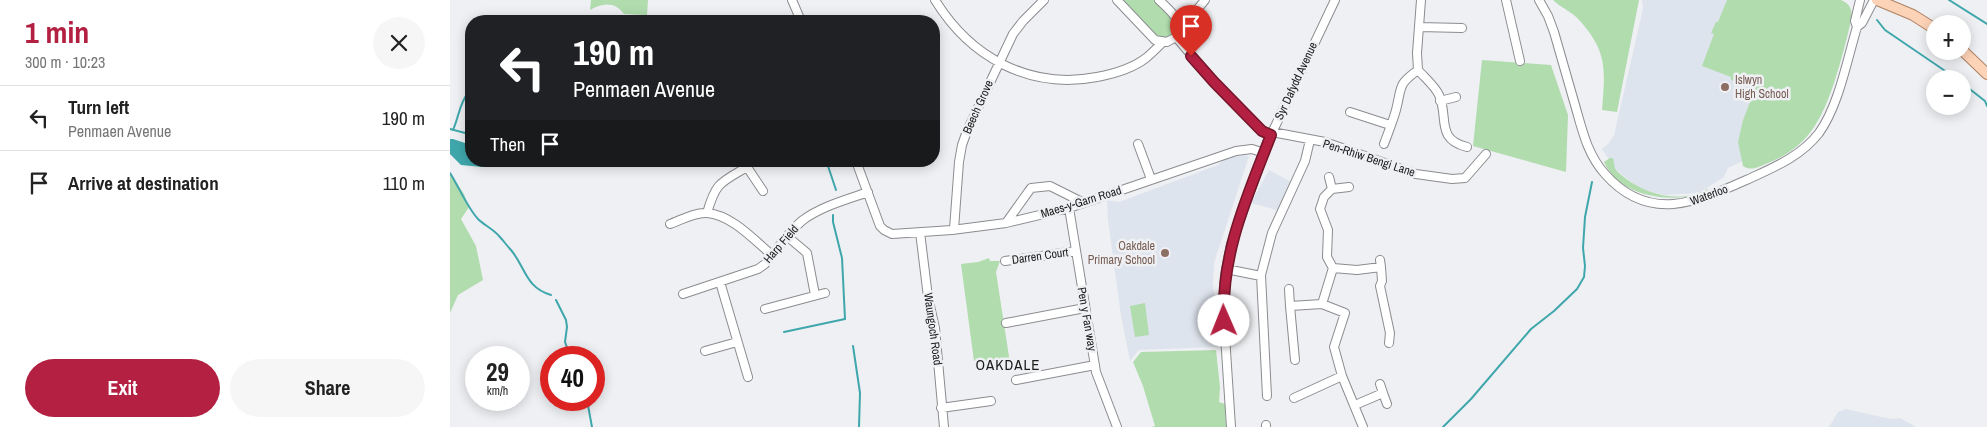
<!DOCTYPE html>
<html lang="en">
<head>
<meta charset="utf-8">
<style>
  body { margin:0; font-family:"Archivo Narrow",sans-serif; background:#f6f6f6; color:#222; height:100vh; display:flex; flex-direction:column; font-size:19px; white-space:nowrap }
  * { box-sizing:border-box; margin:0 }
  p { font-size:16px; color:#767676 }
  .icon { flex:none; width:28px; height:28px; fill:none; stroke:currentColor; stroke-width:2; stroke-linecap:round; stroke-linejoin:round }
  .map { position:relative; flex:1; overflow:hidden }
  .sheet { display:flex; flex-direction:column; background:#fff; width:450px }
  .sheet>* { flex:none }
  .guide { position:absolute; left:15px; top:15px; width:475px; height:152px; border-radius:20px; box-shadow:0 2px 12px #0003; background:#202124; color:#fff; overflow:hidden }
  .buttons { position:absolute; left:1476px; top:15px; display:grid; gap:10px }
  .buttons a { display:grid; place-items:center; width:45px; height:45px; border-radius:50%; background:#fff; box-shadow:0 2px 12px #0003; font-size:25px }
  .speed { position:absolute; left:15px; top:346px; display:flex; gap:10px; font-size:25px; font-weight:700; text-align:center }
  .speed>* { display:grid; place-content:center; width:65px; height:65px; border-radius:50%; background:#fff; box-shadow:0 2px 12px #0003; line-height:1 }
  .speed small { font-size:12px; font-weight:400 }
  .speed .limit { border:8px solid #d22; background:#fff; color:#111 }
  .pin { position:absolute; display:grid; place-items:center; width:42px; height:42px; color:#fff; margin:-51px -21px; border-radius:50% 50% 50% 0; rotate:-45deg; box-shadow:0 0 5px #0007 }
  .pin .icon { rotate:45deg }
  .me { position:absolute; width:55px; margin:-28px; rotate:359deg; stroke-linejoin:round; filter:drop-shadow(0 0 4px #0008) }
  .turn { display:flex; align-items:center; gap:18px; height:105px; padding:0 25px; font-size:22px }
  .turn .icon { width:65px; height:65px; stroke-width:2.5 }
  .turn b { display:block; font-size:35px; line-height:42px }
  .then { display:flex; align-items:center; height:48px; padding:0 25px; background:#0003; gap:10px; font-size:19px }
  .round { display:grid; place-items:center; flex:none; width:52px; height:52px; border-radius:26px; background:#f6f6f6 }
  .overview { display:flex; align-items:center; justify-content:space-between; height:85px; padding:0 25px }
  h1 { font-size:30px; font-weight:700; line-height:38px; color:#b32041 }
  .action { display:flex; gap:10px; margin-top:auto; padding:10px 25px }
  .action a { flex:1; height:58px; border-radius:30px; background:#b32041; color:#fff; font-size:20px; font-weight:700; line-height:58px; text-align:center }
  .action a+a { background:#f6f6f6; color:#222 }
  ul { padding:0; list-style:none }
  li { display:flex; align-items:center; gap:15px; height:65px; padding:0 25px; border-top:1px solid #e0e0e0 }
  li div { flex:1 }
  li b { display:block; font-size:19px }
  li em { font-style:normal }
  main { display:flex; flex:1; min-height:0 }
  .map>svg:first-child { display:block }
  .built { fill:#dee4ed }
  .green { fill:#b0dcae }
  .water { fill:#3fa7ac }
  .lines { fill:none; stroke-linecap:round; stroke-linejoin:round }
  .stream { stroke:#3fa7ac; stroke-width:2 }
  .minor-casing { stroke:#8a8c8f; stroke-width:10 }
  .major-casing { stroke:#ad8062; stroke-width:12 }
  .minor { stroke:#fff; stroke-width:8 }
  .major { stroke:#fdd3b7; stroke-width:10 }
  .route-casing { stroke:#74152a; stroke-width:12 }
  .route { stroke:#b32041; stroke-width:9 }
  .education-dot { fill:#8d6e63; stroke:#eff0f3; stroke-width:2 }
  .labels { text-anchor:middle; dominant-baseline:central; stroke-width:5; stroke-linejoin:round; paint-order:stroke }
  .education-label { font-size:12px; fill:#785e54; stroke:#eff0f3; text-anchor:start }
  .street-label { font-size:12px; fill:#1c1c1d; stroke:#eff0f3 }
  .quarter-label { font-size:15px; letter-spacing:1px; fill:#1c1c1d; stroke:#eff0f3 }
</style>
</head>
<body>
<main>
<section class="sheet">
<div class="overview"><div><h1>1 min</h1><p>300 m · 10:23</p></div><a class="round"><svg class="icon" aria-label="close" viewBox="0 0 24 24"><path d="M6 6l12 12M18 6L6 18"/></svg></a></div>
<ul>
<li><svg class="icon" aria-label="left" viewBox="0 0 24 24"><path d="M17 20v-9H6M10 6l-5 5 5 5"/></svg><div><b>Turn left</b><p>Penmaen Avenue</p></div><em>190 m</em></li>
<li><svg class="icon" aria-label="arrive" viewBox="0 0 24 24"><path d="M6 21V4h12l-3 4 3 4H6"/></svg><div><b>Arrive at destination</b></div><em>110 m</em></li>
</ul>
<div class="action"><a>Exit</a><a>Share</a></div>
</section>
<div class="map">
<svg width="1537" height="427" viewBox="0 0 1537 427">
  <rect width="100%" height="100%" fill="#eff0f3"/>
  <path class="built" d="M1192,0h128l-25,164 -2,-3 -15,7 -4,9 -25,16 -34,2 -23,-5 -26,-20 -14,-21 7,-6 5,-8 29,-126z
    M792,155l7,1 -35,107 -1,20 5,64 -79,3 -9,11 -9,-45 -13,-96 -1,-20 12,2 99,-37 6,-6z
    M819,170l24,13 -13,28 -29,-8z
    M1396,409l44,10 10,-1 16,9h-87l9,-15z"/>
  <path class="green" d="M141,0h57l-1,15 -23,-1c-9,-13 -22,-11 -34,-4z
    M672,0h33c9,10 32,29 11,38l-11,-3z
    M1103,0h86l-22,112 -15,-2c3,-39 6,-57 -21,-88 -8,-10 -20,-14 -28,-22z
    M1277,0h114c9,4 10,8 11,16 -5,23 -11,45 -18,67 -13,38 -26,64 -66,80 -8,3 -16,9 -25,3l-5,-24 5,-22 13,-33 -14,-6 -1,2 -10,-3v-3l-29,-11 12,-32 -3,-1 5,-11h2z
    M1032,60l69,5 17,50 -2,57 -93,-26z
    M1160,158h3c1,4 1,9 3,12 2,3 6,5 9,8 22,17 56,26 82,11l1,2c-33,14 -88,7 -104,-29z
    M0,173l14,21 5,13 -8,12 15,27 7,34 -25,15 -8,18z
    M539,258l1,3h10l-4,11 14,91 -36,-2 -13,-97 17,-2z
    M695,303l4,32 -14,2 -5,-31z
    M766,350l4,37 -1,15 6,2 1,23h-75l4,-1 -12,-40 -10,-24 8,-10z"/>
  <path class="water" d="M0,139h3l18,6v16h34l-23,6 -21,-2 -11,-11z"/>
  <g class="lines">
    <path class="stream" d="M1499,0l38,24
      M1427,20l8,10 72,49
      M1512,83l23,18 2,5
      M0,129l19,5
      M3,130c6,-13 6,-26 15,-37l-2,-14 5,-15
      M379,161l-1,5 8,24
      M0,173c9,14 17,34 28,46 6,6 15,10 21,17 4,4 8,10 12,14 15,18 14,37 40,45
      M106,300l10,20 1,7 -2,15 6,16
      M334,332l61,-13 -3,-61 -9,-36v-7
      M403,346l7,47 -1,34
      M137,400l5,27
      M993,427l28,-28 60,-70 23,-18 23,-22 7,-12 1,-11 -2,-18 2,-31 7,-35"/>
    <defs>
      <path id="minor" d="M342,0l9,21
        M485,0c35,57 94,90 162,77 16,-3 36,-9 49,-19 6,-5 12,-11 17,-16
        M667,0l38,40 12,2 9,-5c9,-16 -6,-26 -17,-37
        M1056,0l14,61
        M1089,0l9,16 6,16c7,24 14,48 21,73 7,24 12,49 30,69 46,52 96,26 148,3 24,-11 49,-22 66,-44 20,-28 28,-73 38,-106l-2,-6 5,-21
        M729,26l12,-9 14,-17
        M969,27l43,1
        M1407,27l5,-4 12,-23
        M726,37l38,45 48,49 9,4
        M968,70c7,8 17,16 21,25 10,22 -4,44 28,52
        M990,101l16,-4
        M900,112l40,13
        M822,132l53,10 91,32 36,5 13,-1 21,-24
        M688,144l13,35
        M934,144c4,-11 9,-23 12,-34 6,-23 1,-25 22,-40l-1,-17 4,-53
        M293,161l20,30
        M406,161l24,65 4,4 8,4 60,-4 54,-7 63,-15 167,-57 16,-2 12,4
        M879,177l3,12
        M619,208l27,164 21,55
        M257,213c9,-31 13,-30 40,-46
        M556,223l25,-35 19,-2 34,17
        M220,224c11,-4 25,-12 37,-11 25,2 47,27 65,42
        M504,229l5,-67 3,-17 5,-14 46,-97 10,-13 21,-21
        M470,232l8,65 7,31 9,99
        M338,237l19,16 8,42
        M555,261l71,-10
        M931,267l1,14 -2,5 10,47 -1,10
        M883,268l-11,36 23,9 -11,34 8,29 21,51
        M883,268l-6,-11 1,-27 -8,-21 4,-12 8,-8 17,-2
        M883,268l24,2 24,-3 -1,-7
        M776,269l35,7
        M270,282l28,95
        M839,289l1,17
        M233,294l75,-25 7,-5c12,-14 24,-33 38,-44 19,-14 43,-20 65,-28
        M315,309l60,-16
        M556,323l79,-15
        M255,351l32,-9
        M845,360l-5,-54 32,-2
        M566,380l79,-15
        M933,393l4,11
        M817,396l-6,-121 11,-42 33,-72 5,-21
        M844,398l48,-22
        M905,405l28,-12 -3,-9
        M491,408l50,-7
        M816,425v2
        M781,427l-8,-122 2,-30 6,-31 40,-109 64,-135"/>
      <path id="major" d="M1427,0l36,15 22,14
        M1512,50l25,24"/>
    </defs>
    <use href="#minor" class="minor-casing"/>
    <use href="#major" class="major-casing"/>
    <use href="#minor" class="minor"/>
    <use href="#major" class="major"/>
  </g>
  <g class="lines">
    <defs>
      <path id="route" d="M741,56l23,26 48,49 9,4c-24,62 -50,118 -47,186"/>
    </defs>
    <use href="#route" class="route-casing"/>
    <use href="#route" class="route"/>
  </g>
  <g class="education-dot">
    <circle cx="1275" cy="87" r="5"/>
    <circle cx="715" cy="253" r="5"/>
  </g>
  <g class="labels">
    <g class="education-label">
      <text x="1285" y="80">Islwyn<tspan x="1285" dy="14">High School</tspan></text>
      <text x="705" y="246" text-anchor="end">Oakdale<tspan x="705" dy="14">Primary School</tspan></text>
    </g>
    <g class="street-label">
      <text transform="translate(846 81) rotate(-65)">Syr Dafydd Avenue</text>
      <text transform="translate(528 107) rotate(-66)">Beech Grove</text>
      <text transform="translate(919 158) rotate(18)">Pen-Rhiw Bengi Lane</text>
      <text transform="translate(1259 195) rotate(-20)">Waterloo</text>
      <text transform="translate(631 202) rotate(-17)">Maes-y-Garn Road</text>
      <text transform="translate(331 244) rotate(-49)">Harp Field</text>
      <text transform="translate(590 256) rotate(-8)">Darren Court</text>
      <text transform="translate(637 319) rotate(80)">Pen y Fan way</text>
      <text transform="translate(483 329) rotate(82)">Waungoch Road</text>
    </g>
    <g class="quarter-label">
      <text x="558" y="364">OAKDALE</text>
    </g>
  </g>
</svg>
<div class="buttons">
<a>+</a>
<a>−</a>
</div>
<div class="speed"><div>29<small>km/h</small></div><div class="limit">40</div></div>
<div class="pin" style="left:741px;top:56px;background:#d93025"><svg class="icon" aria-label="arrive" viewBox="0 0 24 24"><path d="M6 21V4h12l-3 4 3 4H6"/></svg></div>
<svg class="me" style="left:774px;top:321px" viewBox="-20 -20 40 40"><circle r="19" fill="#fff"/><path d="M0-13L10 11 0 6-10 11z" fill="#b32041"/></svg>
<div class="guide">
<div class="turn"><svg class="icon" aria-label="left" viewBox="0 0 24 24"><path d="M17 20v-9H6M10 6l-5 5 5 5"/></svg><div><b>190 m</b>Penmaen Avenue</div></div>
<div class="then">Then<svg class="icon" aria-label="arrive" viewBox="0 0 24 24"><path d="M6 21V4h12l-3 4 3 4H6"/></svg></div>
</div>
</div>
</main>
</body>
</html>
